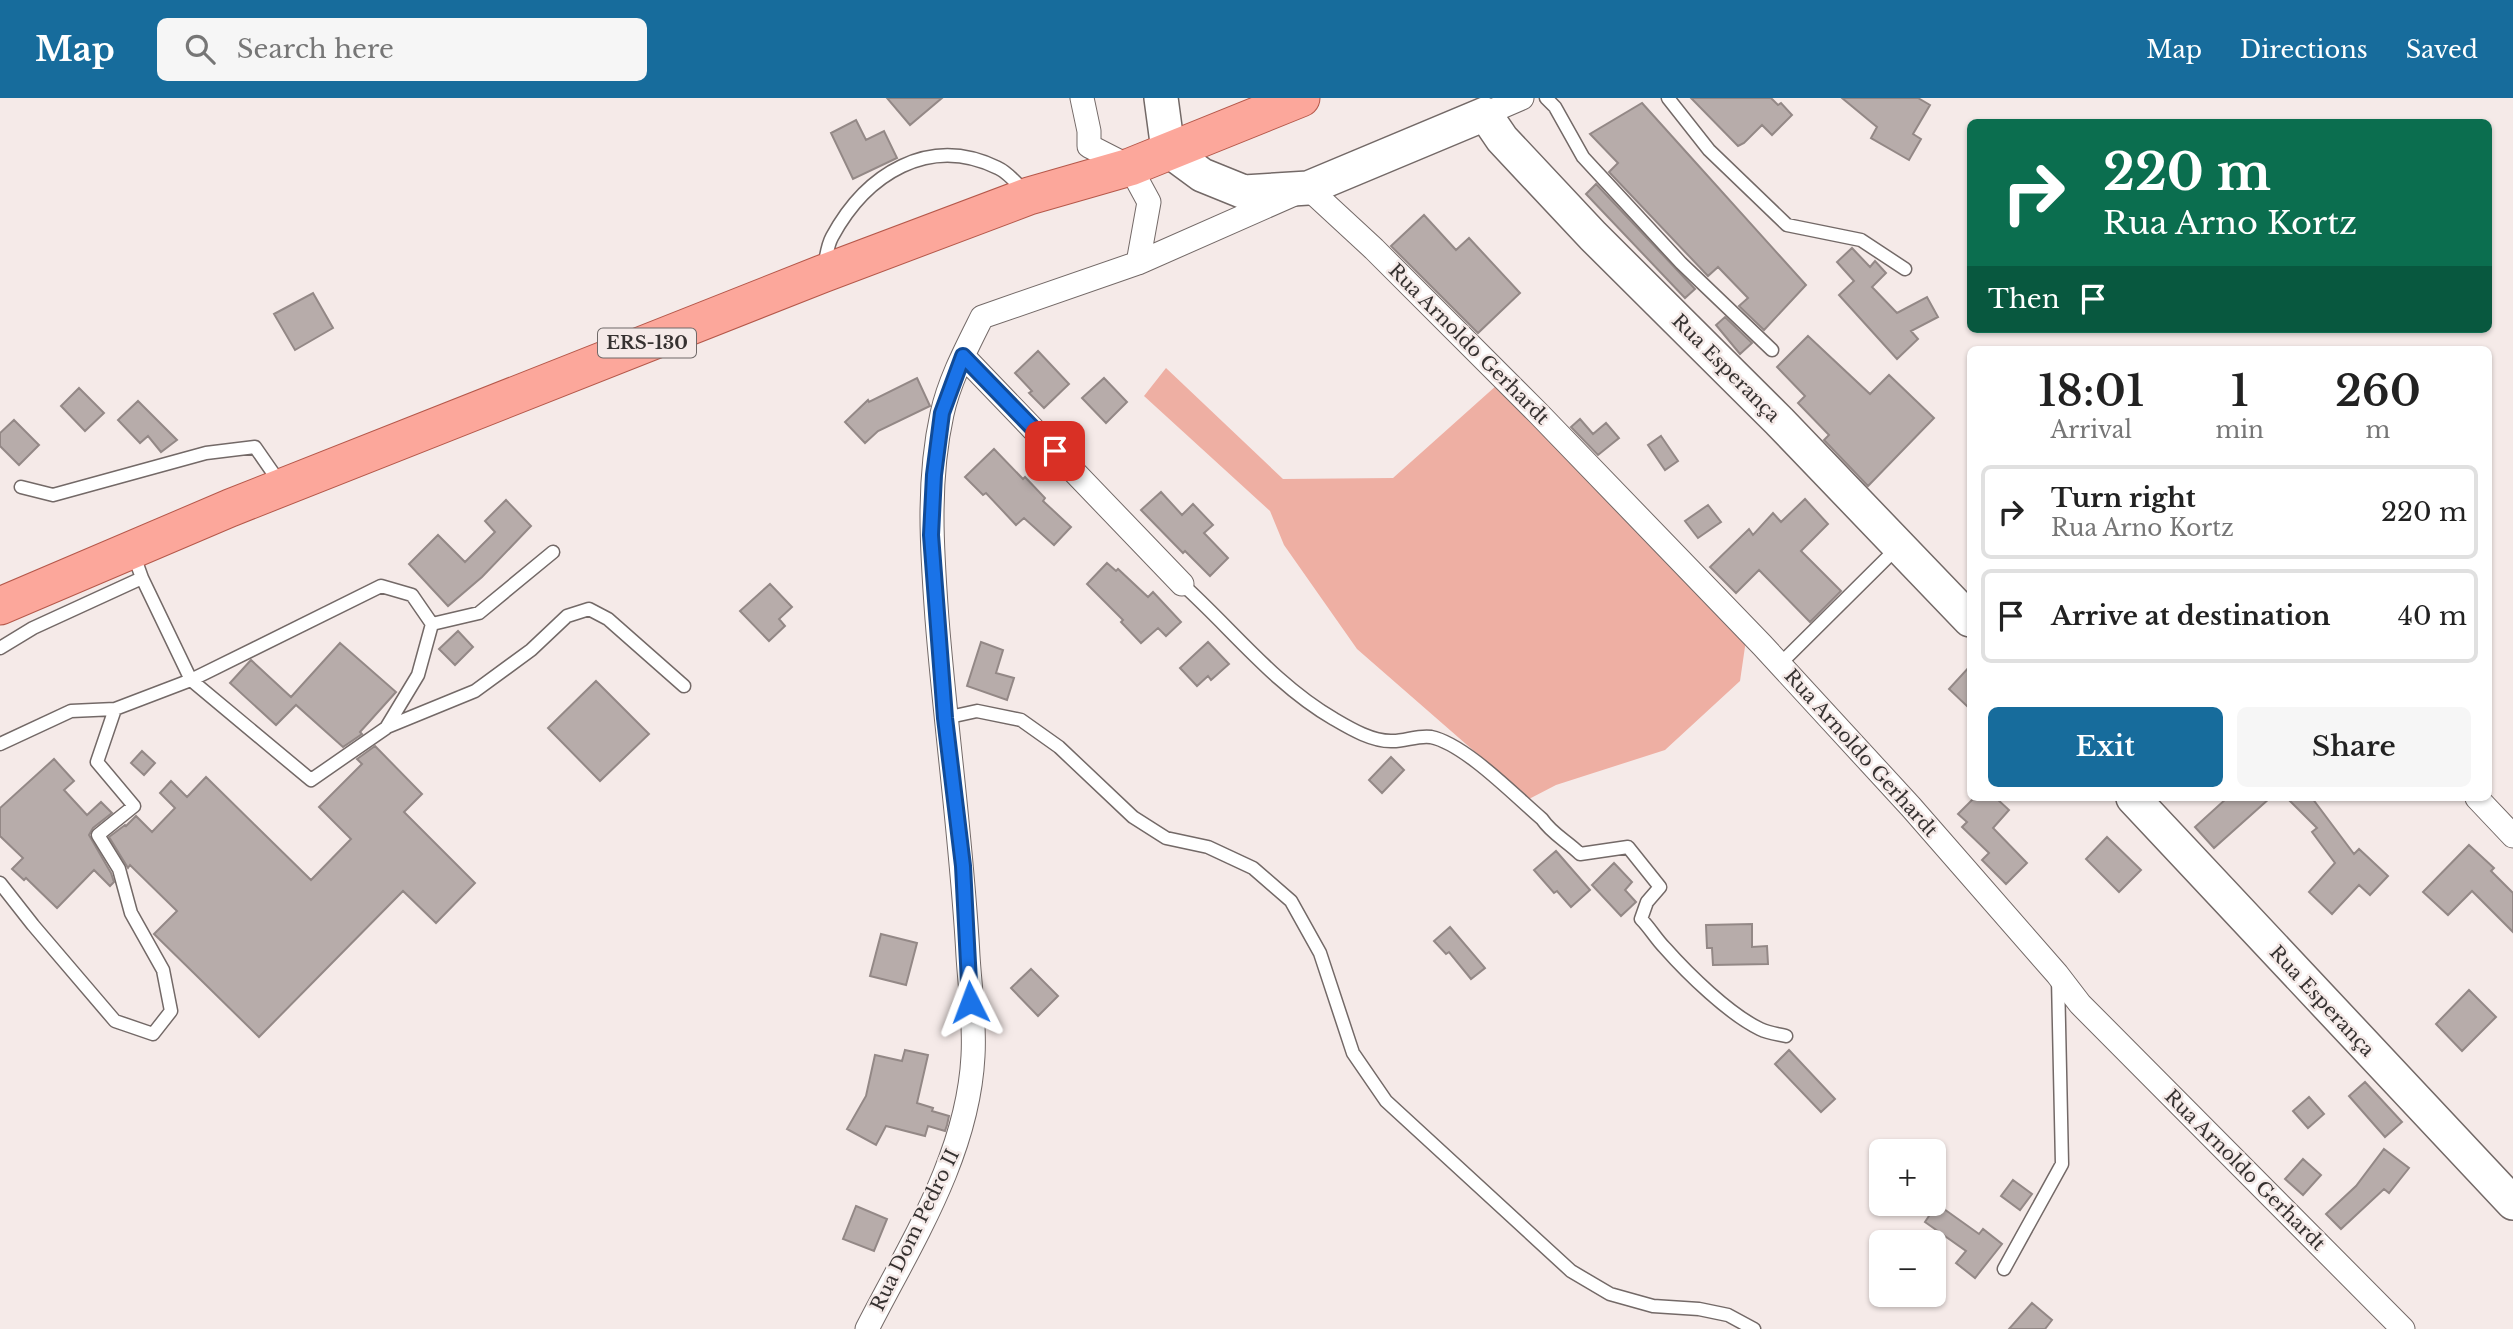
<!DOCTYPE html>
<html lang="en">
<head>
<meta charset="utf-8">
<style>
  body { margin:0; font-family:"Libre Baskerville",serif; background:#f6f6f6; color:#222; height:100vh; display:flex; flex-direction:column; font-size:26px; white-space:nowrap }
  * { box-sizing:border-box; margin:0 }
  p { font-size:23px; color:#767676 }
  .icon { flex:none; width:38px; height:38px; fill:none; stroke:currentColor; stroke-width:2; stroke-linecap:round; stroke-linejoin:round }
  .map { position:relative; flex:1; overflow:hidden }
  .panel { position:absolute; left:1967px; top:248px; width:525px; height:455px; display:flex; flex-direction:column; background:#fff; border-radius:10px; box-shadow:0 2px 5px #0004 }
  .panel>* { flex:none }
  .top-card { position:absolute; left:1967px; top:21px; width:525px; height:214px; border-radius:10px; box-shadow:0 2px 5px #0004; background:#0b6e4f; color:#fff; overflow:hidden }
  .buttons { position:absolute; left:1869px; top:1041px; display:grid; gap:14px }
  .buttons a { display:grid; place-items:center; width:77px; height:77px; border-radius:10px; background:#fff; box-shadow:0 2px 5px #0004; font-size:35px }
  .pin { position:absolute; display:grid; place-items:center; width:60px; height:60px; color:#fff; margin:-30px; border-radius:14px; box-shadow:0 4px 10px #0006 }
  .me { position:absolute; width:77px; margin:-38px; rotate:357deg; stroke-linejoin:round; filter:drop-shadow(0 0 5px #0008) }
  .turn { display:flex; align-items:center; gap:24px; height:147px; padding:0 21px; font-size:32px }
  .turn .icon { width:91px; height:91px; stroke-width:2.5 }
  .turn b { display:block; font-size:49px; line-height:60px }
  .then { display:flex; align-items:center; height:66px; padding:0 21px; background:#0003; gap:14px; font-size:26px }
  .eta { display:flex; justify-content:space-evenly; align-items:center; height:119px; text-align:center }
  .eta b { font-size:42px; font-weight:600; line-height:49px }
  .cta { display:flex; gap:14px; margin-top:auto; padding:14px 21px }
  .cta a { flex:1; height:80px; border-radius:10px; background:#176c9c; color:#fff; font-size:28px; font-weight:600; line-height:80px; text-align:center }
  .cta a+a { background:#f6f6f6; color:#222 }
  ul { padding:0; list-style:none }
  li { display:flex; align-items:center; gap:21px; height:94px; margin:0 14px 10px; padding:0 7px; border:4px solid #e0e0e0; border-radius:10px }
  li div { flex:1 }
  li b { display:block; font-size:26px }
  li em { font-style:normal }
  header { display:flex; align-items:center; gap:42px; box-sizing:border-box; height:98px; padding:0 35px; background:#176c9c; color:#fff }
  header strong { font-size:33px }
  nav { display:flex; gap:38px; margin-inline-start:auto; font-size:24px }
  .search { width:490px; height:63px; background:#f6f6f6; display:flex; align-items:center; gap:18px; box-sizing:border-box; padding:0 24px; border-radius:10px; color:#767676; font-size:26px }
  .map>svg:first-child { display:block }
  .green { fill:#eeafa3 }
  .building { fill:#b7acaa; stroke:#938886; stroke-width:2 }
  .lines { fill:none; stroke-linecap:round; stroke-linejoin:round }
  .lane-casing { stroke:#736967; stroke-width:15 }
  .street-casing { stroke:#736967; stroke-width:25 }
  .secondary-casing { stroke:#736967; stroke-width:36 }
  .primary-casing { stroke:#b5584a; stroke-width:39 }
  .lane { stroke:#fff; stroke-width:12 }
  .street { stroke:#fff; stroke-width:23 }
  .secondary { stroke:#fff; stroke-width:33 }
  .primary { stroke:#fca79b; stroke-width:37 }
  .route-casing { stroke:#114b97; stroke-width:18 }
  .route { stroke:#1a73e8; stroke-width:12 }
  .labels { text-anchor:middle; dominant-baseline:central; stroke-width:5; stroke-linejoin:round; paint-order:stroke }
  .shield { fill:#f5eae8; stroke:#6f6968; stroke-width:2 }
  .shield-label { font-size:18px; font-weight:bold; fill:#363231 }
  .street-label { font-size:19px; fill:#363231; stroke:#f5eae8 }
</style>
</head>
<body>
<header>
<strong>Map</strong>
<div class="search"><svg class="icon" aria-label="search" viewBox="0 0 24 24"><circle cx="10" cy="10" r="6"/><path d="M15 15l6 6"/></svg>Search here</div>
<nav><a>Map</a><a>Directions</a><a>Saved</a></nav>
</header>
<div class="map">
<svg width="2513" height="1231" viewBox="0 0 2513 1231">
  <rect width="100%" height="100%" fill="#f5eae8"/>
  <path class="green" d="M1166,270l117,111 110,-1 104,-93 249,255 -6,41 -75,69 -109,35 -27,14 -172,-150 -73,-104 -14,-34 -126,-115z"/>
  <path class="building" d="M887,0h55l-32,27z
    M1691,0h80l7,7 3,-2 11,12 -20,20 -10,-10 -18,18 -6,3z
    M1842,0h76l12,7 -17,29 8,5 -12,21 -38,-22 6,-11z
    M1642,5l164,182 -42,45 -25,-24 9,-8 -30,-31 -10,9 -99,-104 9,-9 -28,-29z
    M856,22l10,20 18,-9 13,27 -44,21 -22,-46z
    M1596,86l99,105 -10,9 -99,-104z
    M1424,117l32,35 13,-12 51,55 -42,40 -87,-87z
    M1852,150l18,19 5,-6 11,12 -14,14 25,26 30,-16 11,20 -27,14 7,8 -21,20 -58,-64 15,-14 -17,-19z
    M313,195l20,35 -38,22 -21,-36z
    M1725,219l27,26 -12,11 -24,-29z
    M1808,238l62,58 19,-19 45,43 -66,68 -44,-46 5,-5 -31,-32 7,-7 -28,-29z
    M1038,253l31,33 -25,24 -15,-15 3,-2 -17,-18z
    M917,280l13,28 -52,25 -13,12 -20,-21 23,-22 1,2z
    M1104,280l23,24 -21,21 -24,-25z
    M79,290l25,25 -19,18 -24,-25z
    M138,303l39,39 -16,12 -13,-16 -8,7 -22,-23z
    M1580,321l13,15 13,-11 13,15 -21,17 -27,-28z
    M14,322l25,25 -20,20 -19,-19v-13z
    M1661,338l17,25 -13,9 -17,-25z
    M994,351l29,30 2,-2 20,21 -2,3 28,26 -17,18 -30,-27 -8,7 -30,-32 -3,2 -18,-18z
    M1161,394l21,23 11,-11 20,21 -9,8 24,25 -18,18 -25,-25 -2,2 -42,-43z
    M1805,401l23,25 -27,27 40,40 -31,31 -51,-52 -23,23 -26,-26 39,-38 4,6 20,-22 8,9z
    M506,402l25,26 -49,51 -34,29 -39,-42 29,-29 27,27 30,-30 -10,-11z
    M1708,407l13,17 -23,16 -13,-17z
    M1107,465l9,8 2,-2 30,28 5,-5 28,30 -15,14 -8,-8 -17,15 -20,-21 2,-2 -36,-36z
    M770,486l22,23 -13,12 6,7 -16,15 -29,-30z
    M458,533l15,16 -18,18 -16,-16z
    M981,544l22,8 -7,23 18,5 -7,22 -40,-14z
    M1208,544l21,22 -18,16 -3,-4 -11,10 -17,-18z
    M340,545l56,49 -36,40 2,2 -19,13 -47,-42 -20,20 -46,-42 21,-23 40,37z
    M1970,568v43l-21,-20z
    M596,583l53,53 -49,47 -52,-53z
    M375,648l47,48 -18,18 71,71 -39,40 -33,-32 -144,146 -105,-103 23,-23 -47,-46 -2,3 -19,-31 16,-12 1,1 10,-10 16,16 23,-24 -15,-15 11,-12 16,16 19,-20 105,103 40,-41 -32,-32 43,-43 -5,-5z
    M142,653l13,12 -11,12 -13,-12z
    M1391,659l13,13 -22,23 -13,-13z
    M54,661l20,22 -10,9 23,25 14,-13 11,11 -19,15 -4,7 22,38 3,9 -4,4 -16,-16 -37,38 -31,-30 -2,2 -12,-11 11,-11 -23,-22v-28z
    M1974,700h22l13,12 -16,18 34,35 -21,21 -24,-24 7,-7 -27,-26 5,-5 -9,-8z
    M2227,700h43l-56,50 -19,-21z
    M2287,700h25l42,56 5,-5 29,27 -18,19 -11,-10 -27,29 -23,-22 26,-29 -23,-31 5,-4z
    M2107,739l34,33 -22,22 -33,-33z
    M2469,747l25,23 -3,3 22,22v39l-41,-41 -24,24 -25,-23z
    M1556,753l34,39 -19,17 -14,-16 -3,2 -20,-23z
    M1614,765l18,19 -7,8 11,12 -15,14 -29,-31z
    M1752,826v23l15,-1 1,18 -55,1 -1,-17h-5l-1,-23z
    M1450,829l35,41 -14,11 -22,-27 -3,2 -12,-13z
    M881,836l36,9 -11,42 -36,-9z
    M1031,871l27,27 -20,20 -27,-28z
    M2469,892l27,27 -34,34 -26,-27z
    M905,952l23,5 -11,48 16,5 -1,3 17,5 -2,9 -2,6 -17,-5 -3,10 -39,-10 -10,19 -29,-16 19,-33 9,-41 27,6z
    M1789,952l46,49 -14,13 -46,-48z
    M2365,984l37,40 -17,15 -36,-41z
    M2309,999l15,17 -16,14 -15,-17z
    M2384,1051l25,19 -20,25 -5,-4 -43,40 -15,-15 30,-28z
    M2303,1061l18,16 -18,20 -18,-16z
    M2013,1082l19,14 -12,16 -19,-14z
    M1937,1106l42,30 4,-5 19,15 -27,34 -19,-15 10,-12 -41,-29z
    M856,1108l31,13 -13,32 -31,-12z
    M2032,1205l20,17 -7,9h-36z"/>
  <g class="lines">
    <defs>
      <path id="lane" d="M1546,0l9,9 28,50 98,106 91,87
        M1668,0l41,52 78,75 74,15 44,29
        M824,170c2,-10 3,-22 8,-31 34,-63 97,-103 166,-69 11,5 20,17 28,25
        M21,389l32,8 153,-42 49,-6 25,36
        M1182,486c50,45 93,101 152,135 17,10 39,23 59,22 12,0 26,-6 38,-4 34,7 84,59 111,82 10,15 25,22 38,35l48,-7 32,40 -13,15 -6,17c9,9 15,20 24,29 23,26 64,66 95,81 8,4 17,5 26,7
        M432,526l47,-11 74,-61
        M0,550l33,-20 109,-50 -9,-25
        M1780,566l119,-118
        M945,620l32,-7 44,9 38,27 74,70 33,21 42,9 45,21 38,33 29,52 33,100 33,48 185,170 39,23 43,12 46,3 29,6 26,14
        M387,629l88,-36 56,-41 36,-34 22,-7 19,10 76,67
        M0,646l71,-33 44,-2
        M0,785l33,42 82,96 38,13 18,-23 -8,-41 -32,-57 -12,-44 -21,-34 36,-29 -37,-44 18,-53 76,-29 190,-94 31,9 20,29 -14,51 -32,53 -75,52 -120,-100 -49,-102
        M2004,1171l58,-105 -4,-186"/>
      <path id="street" d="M1082,0l7,33v15l41,21 19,35 -11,61
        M1485,16l37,-16
        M963,258l219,228
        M2477,700l36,38
        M867,1231c44,-86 101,-174 106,-273 2,-33 -3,-68 -5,-100 -6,-113 -22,-224 -31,-337 -5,-68 -10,-137 5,-205 7,-33 25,-67 40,-97l156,-54 170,-75 66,61 164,164 224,232 149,162 146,167 23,30 323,325"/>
      <path id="secondary" d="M1161,0l7,52 34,25 42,17 64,-4 177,-74 17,25 91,97 186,185 191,199
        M2133,700l380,405"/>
      <path id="primary" d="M0,508l230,-98 592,-234 207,-78 101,-29 171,-69"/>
    </defs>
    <use href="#lane" class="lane-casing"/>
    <use href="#street" class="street-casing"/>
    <use href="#secondary" class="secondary-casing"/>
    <use href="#primary" class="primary-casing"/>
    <use href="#lane" class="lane"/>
    <use href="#street" class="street"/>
    <use href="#secondary" class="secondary"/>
    <use href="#primary" class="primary"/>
  </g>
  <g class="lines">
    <defs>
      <path id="route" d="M970,904l-7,-136 -18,-148 -14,-183 3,-60 8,-62 21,-57 92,95"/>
    </defs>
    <use href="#route" class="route-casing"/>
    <use href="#route" class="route"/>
  </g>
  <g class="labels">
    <rect class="shield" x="598" y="230.5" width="98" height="29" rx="5"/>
    <g class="shield-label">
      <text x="647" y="245">ERS-130</text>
    </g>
    <g class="street-label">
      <text transform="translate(1469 246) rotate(45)">Rua Arnoldo Gerhardt</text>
      <text transform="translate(1726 270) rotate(45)">Rua Esperança</text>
      <text transform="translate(1861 655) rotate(48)">Rua Arnoldo Gerhardt</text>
      <text transform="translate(2322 903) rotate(47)">Rua Esperança</text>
      <text transform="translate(2245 1072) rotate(45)">Rua Arnoldo Gerhardt</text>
      <text transform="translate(915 1132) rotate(-64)">Rua Dom Pedro II</text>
    </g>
  </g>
</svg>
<div class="buttons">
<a>+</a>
<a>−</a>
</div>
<div class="pin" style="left:1055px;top:353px;background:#d93025"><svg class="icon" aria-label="arrive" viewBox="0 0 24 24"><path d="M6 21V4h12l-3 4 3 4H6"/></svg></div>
<svg class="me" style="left:970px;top:904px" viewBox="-20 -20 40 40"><path d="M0-17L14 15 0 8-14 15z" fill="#1a73e8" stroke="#fff" stroke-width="4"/></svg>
<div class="top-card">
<div class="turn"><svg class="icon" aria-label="right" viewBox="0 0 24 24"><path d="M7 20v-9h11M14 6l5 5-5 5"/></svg><div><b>220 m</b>Rua Arno Kortz</div></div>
<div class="then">Then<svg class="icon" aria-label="arrive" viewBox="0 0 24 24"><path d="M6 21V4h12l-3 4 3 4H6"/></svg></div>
</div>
<section class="panel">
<div class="eta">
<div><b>18:01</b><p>Arrival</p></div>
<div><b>1</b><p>min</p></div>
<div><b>260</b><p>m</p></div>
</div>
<ul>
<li><svg class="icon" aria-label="right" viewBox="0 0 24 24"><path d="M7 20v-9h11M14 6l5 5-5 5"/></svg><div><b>Turn right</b><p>Rua Arno Kortz</p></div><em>220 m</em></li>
<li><svg class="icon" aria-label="arrive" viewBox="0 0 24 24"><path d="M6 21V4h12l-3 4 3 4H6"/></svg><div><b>Arrive at destination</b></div><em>40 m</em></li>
</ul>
<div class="cta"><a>Exit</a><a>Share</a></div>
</section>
</div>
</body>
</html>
